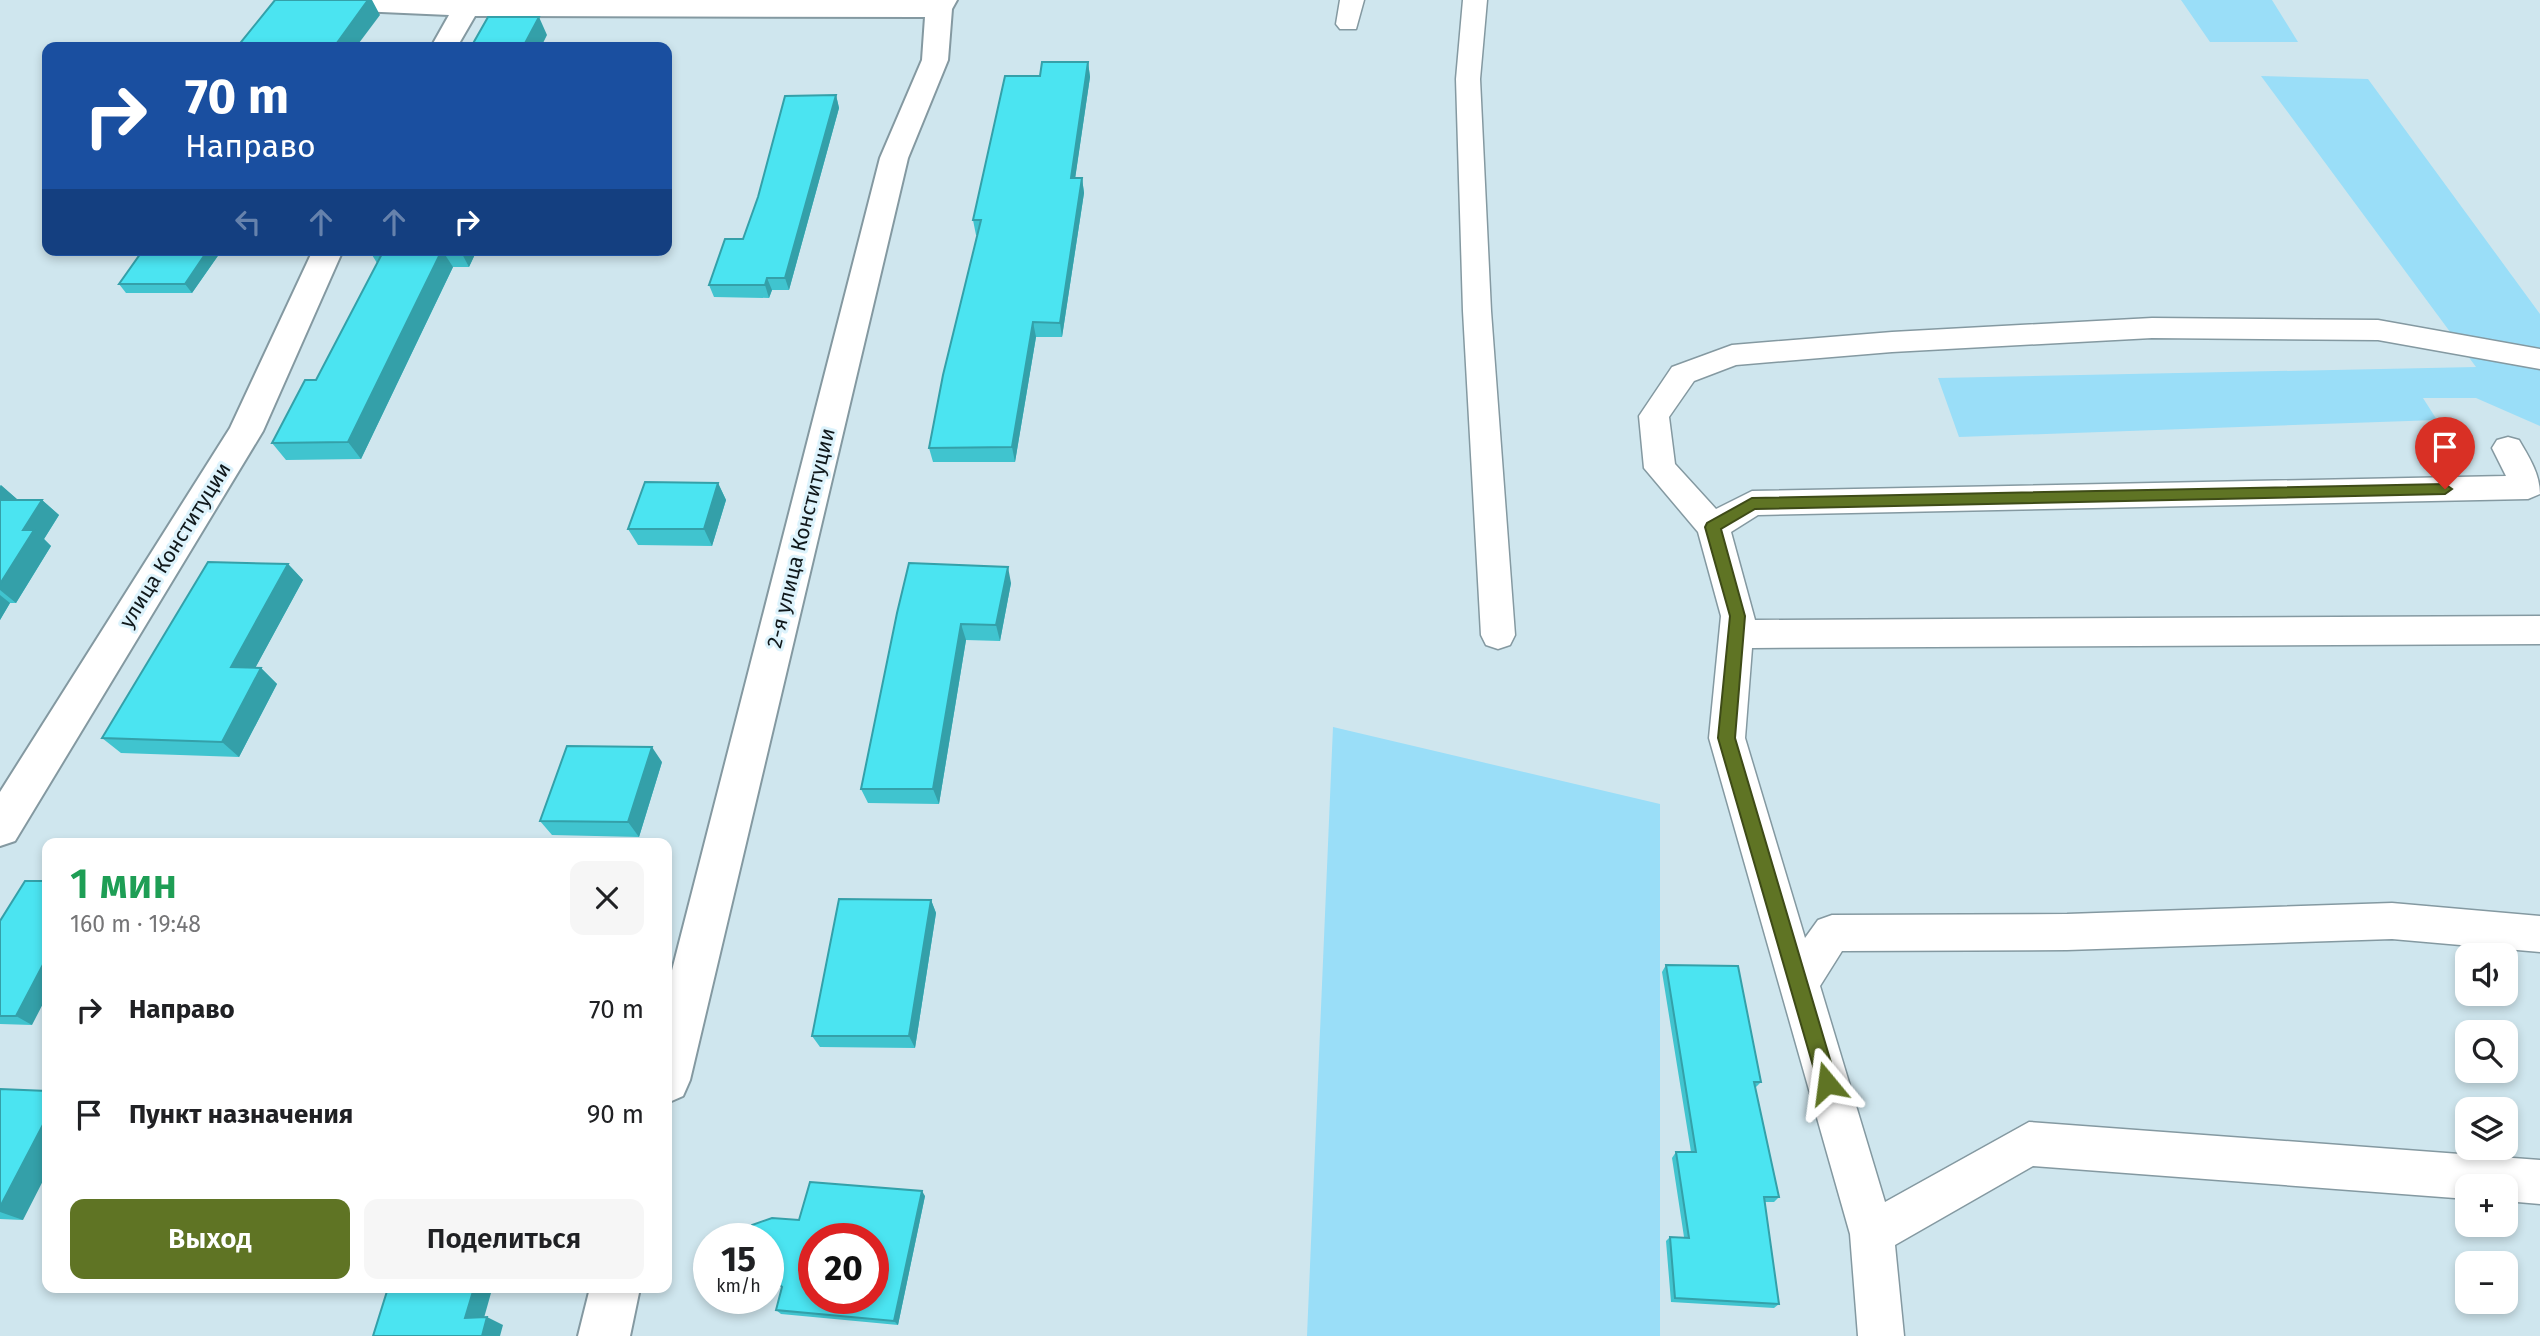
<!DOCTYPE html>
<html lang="ru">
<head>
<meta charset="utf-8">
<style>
  body { margin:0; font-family:"Fira Sans",sans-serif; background:#f6f6f6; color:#202124; height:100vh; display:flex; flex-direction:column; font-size:26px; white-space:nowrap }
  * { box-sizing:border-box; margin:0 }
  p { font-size:23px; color:#757577 }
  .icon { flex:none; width:38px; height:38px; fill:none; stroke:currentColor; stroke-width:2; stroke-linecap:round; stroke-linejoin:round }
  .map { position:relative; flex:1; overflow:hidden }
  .side { position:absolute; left:42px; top:838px; width:630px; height:455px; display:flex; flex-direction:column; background:#fff; border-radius:14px; box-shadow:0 4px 10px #0003 }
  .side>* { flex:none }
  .hud { position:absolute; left:42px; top:42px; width:630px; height:214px; border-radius:14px; box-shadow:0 4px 10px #0003; background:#1a4fa0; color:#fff; overflow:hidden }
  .fabs { position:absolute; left:2455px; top:943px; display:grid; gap:14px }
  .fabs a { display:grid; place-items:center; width:63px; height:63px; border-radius:14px; background:#fff; box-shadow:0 4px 10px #0003; font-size:35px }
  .speed { position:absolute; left:693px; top:1223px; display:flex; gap:14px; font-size:35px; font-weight:700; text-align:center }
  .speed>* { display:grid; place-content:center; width:91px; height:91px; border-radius:50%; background:#fff; box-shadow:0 4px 10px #0003; line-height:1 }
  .speed small { font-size:18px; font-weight:400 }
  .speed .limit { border:10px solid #d22; background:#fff; color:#111 }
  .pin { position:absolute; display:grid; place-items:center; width:60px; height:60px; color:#fff; margin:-72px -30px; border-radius:50% 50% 50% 0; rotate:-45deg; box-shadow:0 0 7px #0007 }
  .pin .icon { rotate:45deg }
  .me { position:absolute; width:77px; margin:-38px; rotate:344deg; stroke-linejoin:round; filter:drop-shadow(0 0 5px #0008) }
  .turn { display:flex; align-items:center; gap:24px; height:147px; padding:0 28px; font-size:32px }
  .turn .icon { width:91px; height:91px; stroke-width:2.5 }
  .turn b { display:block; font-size:49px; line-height:60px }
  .lanes { display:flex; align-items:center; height:66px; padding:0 28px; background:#0003; justify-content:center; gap:35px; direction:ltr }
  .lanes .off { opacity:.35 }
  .round { display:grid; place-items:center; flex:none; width:74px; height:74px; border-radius:14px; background:#f6f6f6 }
  .headline { display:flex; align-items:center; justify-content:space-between; height:119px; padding:0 28px }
  h1 { font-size:42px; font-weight:600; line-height:52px; color:#1e9e55 }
  .cta { display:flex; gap:14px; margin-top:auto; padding:14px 28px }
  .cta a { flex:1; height:80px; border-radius:14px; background:#5f7424; color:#fff; font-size:28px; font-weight:600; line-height:80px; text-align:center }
  .cta a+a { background:#f6f6f6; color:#202124 }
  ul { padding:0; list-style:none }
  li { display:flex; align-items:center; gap:21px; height:105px; padding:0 28px }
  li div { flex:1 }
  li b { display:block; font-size:26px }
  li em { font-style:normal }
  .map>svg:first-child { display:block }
  .green { fill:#9adef8 }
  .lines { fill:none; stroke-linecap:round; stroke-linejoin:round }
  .lane-casing { stroke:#8499a1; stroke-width:3 }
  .street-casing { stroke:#8499a1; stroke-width:4 }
  .lane { fill:#fff; fill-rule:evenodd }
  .street { fill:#fff; fill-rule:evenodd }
  .wall { fill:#40c4cf }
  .shaded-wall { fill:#34a0a9 }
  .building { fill:#4be4f1; stroke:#34a0a9; stroke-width:2; fill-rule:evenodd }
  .route { fill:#5f7424; stroke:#3e4b17; stroke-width:2 }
  .labels { text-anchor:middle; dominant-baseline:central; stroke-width:6; stroke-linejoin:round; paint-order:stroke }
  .street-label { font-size:21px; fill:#10181b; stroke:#ddf3fc }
</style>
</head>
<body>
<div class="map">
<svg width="2540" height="1336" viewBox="0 0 2540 1336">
  <rect width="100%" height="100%" fill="#cfe6ee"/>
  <path class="green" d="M2181,0h91l26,42h-88z
    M2261,76l107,3 172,235v112l-64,-28h-53l14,22 -478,17 -21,-59 538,-11z
    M1333,727l327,77v532h-353z"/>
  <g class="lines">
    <defs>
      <path id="lane" d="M1340,0h24l-8,29h-16l-4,-5z
        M1463,0h24l-7,79 11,232 24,324 -5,10 -12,4 -12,-4 -5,-10 -18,-324 -7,-232z
        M2152,318l226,2 162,29v20l-162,-29 -226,-2 -260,14 -156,13 -42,16 -25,36 6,47 41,45 36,-18 754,-15 -14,-28 5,-8 11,-3 11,3c10,17 21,34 21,54l-12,5 -770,16 -27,17 24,88 785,-4v28l-788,4 -7,90 60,200 13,-18 14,-5 235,-1 325,-11 148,13v36l-148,-13 -325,11 -225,1 -22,35 65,216 144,-80 511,38v44l-34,-3v-15h-38v13l-435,-33 -138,79 9,91h-46l-8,-102 -141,-496 12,-122 -23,-84 -54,-64 -5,-52 33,-49 60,-22 160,-13z"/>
      <path id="street" d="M278,0h679l-5,9 -4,51 -40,98 -218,922 -7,16 -16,7v-113l213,-832 42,-98 3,-43 -450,-1 -18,31h-26l18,-32 -158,-7 -9,-3z
        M313,250h30l-80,181 -248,410 -15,5v-54l230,-364z
        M590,1288h50l-10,48h-52z"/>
    </defs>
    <use href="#lane" class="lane-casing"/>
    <use href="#street" class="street-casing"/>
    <use href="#lane" class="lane"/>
    <use href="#street" class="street"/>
  </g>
  <path class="wall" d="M1088,62l2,15 -15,101h7l2,15 -22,144h-26l-21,125h-82l-4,-14 48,-213h-1l-3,-15 67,-144z
    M836,95l3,13 -50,182h-17l-3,8 -55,-1 -5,-12 34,-46z
    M222,250l-30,43h-66l-7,-9z
    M369,250h108l-8,17h-16l-92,192 -75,1 -14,-17 44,-63 61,-117z
    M718,483l8,17 -14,46 -74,-1 -10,-16z
    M0,485l18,15h24l17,15 -15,24 7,7 -35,57h-6l-10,17z
    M288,564l15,16 -48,88h6l16,16 -38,73 -118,-4 -19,-15z
    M1011,583l-11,58 -34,-1 -27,164 -71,-1 -7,-14 36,-176z
    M662,762l-23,75 -87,-2 -12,-14z
    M931,900l5,13 -21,135 -95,-1 -8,-11z
    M0,921l32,104 -32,-1z
    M1666,965l95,117 -6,6 24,109 -5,5h-9l14,102 -5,4 -103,-6 -5,-61 4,-4h14l-12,-79 4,-6h15l-29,-180z
    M0,1089l23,131 -23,-1z
    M925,1196l-27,129 -117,-11 -5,-4 23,-90z"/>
  <path class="shaded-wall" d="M368,0h4l8,15 -24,32h-22z
    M539,17l8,18 -6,12h-18z
    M1088,62l2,15 -17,116 -2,-15z
    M836,95l3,13 -50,182 -4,-12z
    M1082,178l2,15 -22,144 -2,-14z
    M208,250h14l-30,43 -7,-9z
    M442,250l11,17 -92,192 -13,-17z
    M460,250h17l-8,17z
    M767,278l5,12 -3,8 -4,-13z
    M1033,322l3,15 -21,125 -3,-15z
    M718,483l8,17 -14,46 -8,-17z
    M1,485l17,15 -18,8v-21z
    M42,500l17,15 -15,24 7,7 -35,57 -16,-13v-6l23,-54z
    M288,564l15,16 -56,103 -16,-16z
    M1008,567l3,16 -11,58 -4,-16z
    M0,595l10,8 -10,17z
    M961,624l5,16 -27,164 -6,-15z
    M261,668l16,16 -38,73 -17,-15z
    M652,747l10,15 -23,75 -11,-15z
    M931,900l5,13 -21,135 -6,-12z
    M47,957v39l-15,29 -16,-9z
    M47,1117v56l-24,47 -23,-8v-5z
    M922,1191l3,5 -27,129 -4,-4z
    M474,1288h5l12,5 -9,32 -17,-7z
    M487,1317l16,8 -3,11h-18z"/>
  <path class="building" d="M275,0h93l-34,47h-97z
    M488,17h51l-16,30h-52z
    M1042,62h46l-17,116h11l-22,145 -27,-1 -21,125 -83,1 14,-73 38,-155h-8l32,-144h35z
    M836,95l-51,183h-18l-2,7h-56l16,-46h18l15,-42 27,-101z
    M143,250h65l-23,34h-66z
    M384,250h58l-94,192 -76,1 33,-63h11z
    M645,482l73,1 -14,46h-76z
    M0,500h42l-19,30h11l-34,54z
    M208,562l80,2 -57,103 30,1 -39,74 -120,-4z
    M909,563l99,4 -12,58 -35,-1 -28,165h-72l36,-176z
    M567,746l85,1 -24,75 -88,-1z
    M25,881h22v76l-31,59h-16v-95z
    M839,899l92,1 -22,136h-97z
    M1666,965l72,1 23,116h-7l25,115h-15l15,107 -104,-6 -5,-61 19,1 -13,-86h20z
    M0,1089l47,2v26l-47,90z
    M810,1182l112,9 -28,130 -118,-11 6,-23 -14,-11v-37h-20l4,-14 20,-7 27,2zM814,1239h59v59h-59z
    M388,1288h86l-9,30 22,-1 -5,19h-109z"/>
  <path class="route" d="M2445,484l7,5 -7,5 -690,15 -34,20 24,87 -10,122 102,345 -3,7 -7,3 -7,-3 -102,-352 12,-122 -25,-89 2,-4 45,-25z"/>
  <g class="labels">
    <g class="street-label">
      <text transform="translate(801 538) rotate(-76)">2-я улица Конституции</text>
      <text transform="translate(175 545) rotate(-58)">улица Конституции</text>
    </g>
  </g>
</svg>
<div class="fabs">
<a><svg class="icon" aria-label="sound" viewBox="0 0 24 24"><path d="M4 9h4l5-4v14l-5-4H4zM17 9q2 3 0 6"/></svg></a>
<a><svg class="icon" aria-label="search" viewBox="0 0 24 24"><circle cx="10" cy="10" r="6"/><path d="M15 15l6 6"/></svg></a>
<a><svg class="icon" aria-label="layers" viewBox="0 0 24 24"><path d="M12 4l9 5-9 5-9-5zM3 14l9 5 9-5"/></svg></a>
<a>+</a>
<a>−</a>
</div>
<div class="speed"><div>15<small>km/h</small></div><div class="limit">20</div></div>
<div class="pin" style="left:2445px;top:489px;background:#d93025"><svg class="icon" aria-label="arrive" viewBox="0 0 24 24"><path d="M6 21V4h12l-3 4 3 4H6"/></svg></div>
<svg class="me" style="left:1827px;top:1083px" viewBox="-20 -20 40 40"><path d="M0-17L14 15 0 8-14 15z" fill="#5f7424" stroke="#fff" stroke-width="4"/></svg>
<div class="hud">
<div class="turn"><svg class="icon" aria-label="right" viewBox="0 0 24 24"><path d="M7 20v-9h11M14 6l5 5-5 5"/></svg><div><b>70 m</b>Направо</div></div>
<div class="lanes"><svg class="icon off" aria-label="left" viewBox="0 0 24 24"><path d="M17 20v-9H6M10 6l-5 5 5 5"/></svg><svg class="icon off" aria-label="ahead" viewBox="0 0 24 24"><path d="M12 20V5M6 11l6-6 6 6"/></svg><svg class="icon off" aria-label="ahead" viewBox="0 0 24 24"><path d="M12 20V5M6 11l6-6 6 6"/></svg><svg class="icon" aria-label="right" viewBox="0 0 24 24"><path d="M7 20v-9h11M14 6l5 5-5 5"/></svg></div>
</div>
<section class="side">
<div class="headline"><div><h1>1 мин</h1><p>160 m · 19:48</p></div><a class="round"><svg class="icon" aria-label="close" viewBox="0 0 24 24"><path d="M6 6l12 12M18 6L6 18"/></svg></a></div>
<ul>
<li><svg class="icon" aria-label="right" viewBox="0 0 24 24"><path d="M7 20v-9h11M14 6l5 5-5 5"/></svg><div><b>Направо</b></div><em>70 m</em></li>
<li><svg class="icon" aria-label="arrive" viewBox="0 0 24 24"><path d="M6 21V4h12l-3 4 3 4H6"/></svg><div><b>Пункт назначения</b></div><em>90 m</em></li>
</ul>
<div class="cta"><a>Выход</a><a>Поделиться</a></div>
</section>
</div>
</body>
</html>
